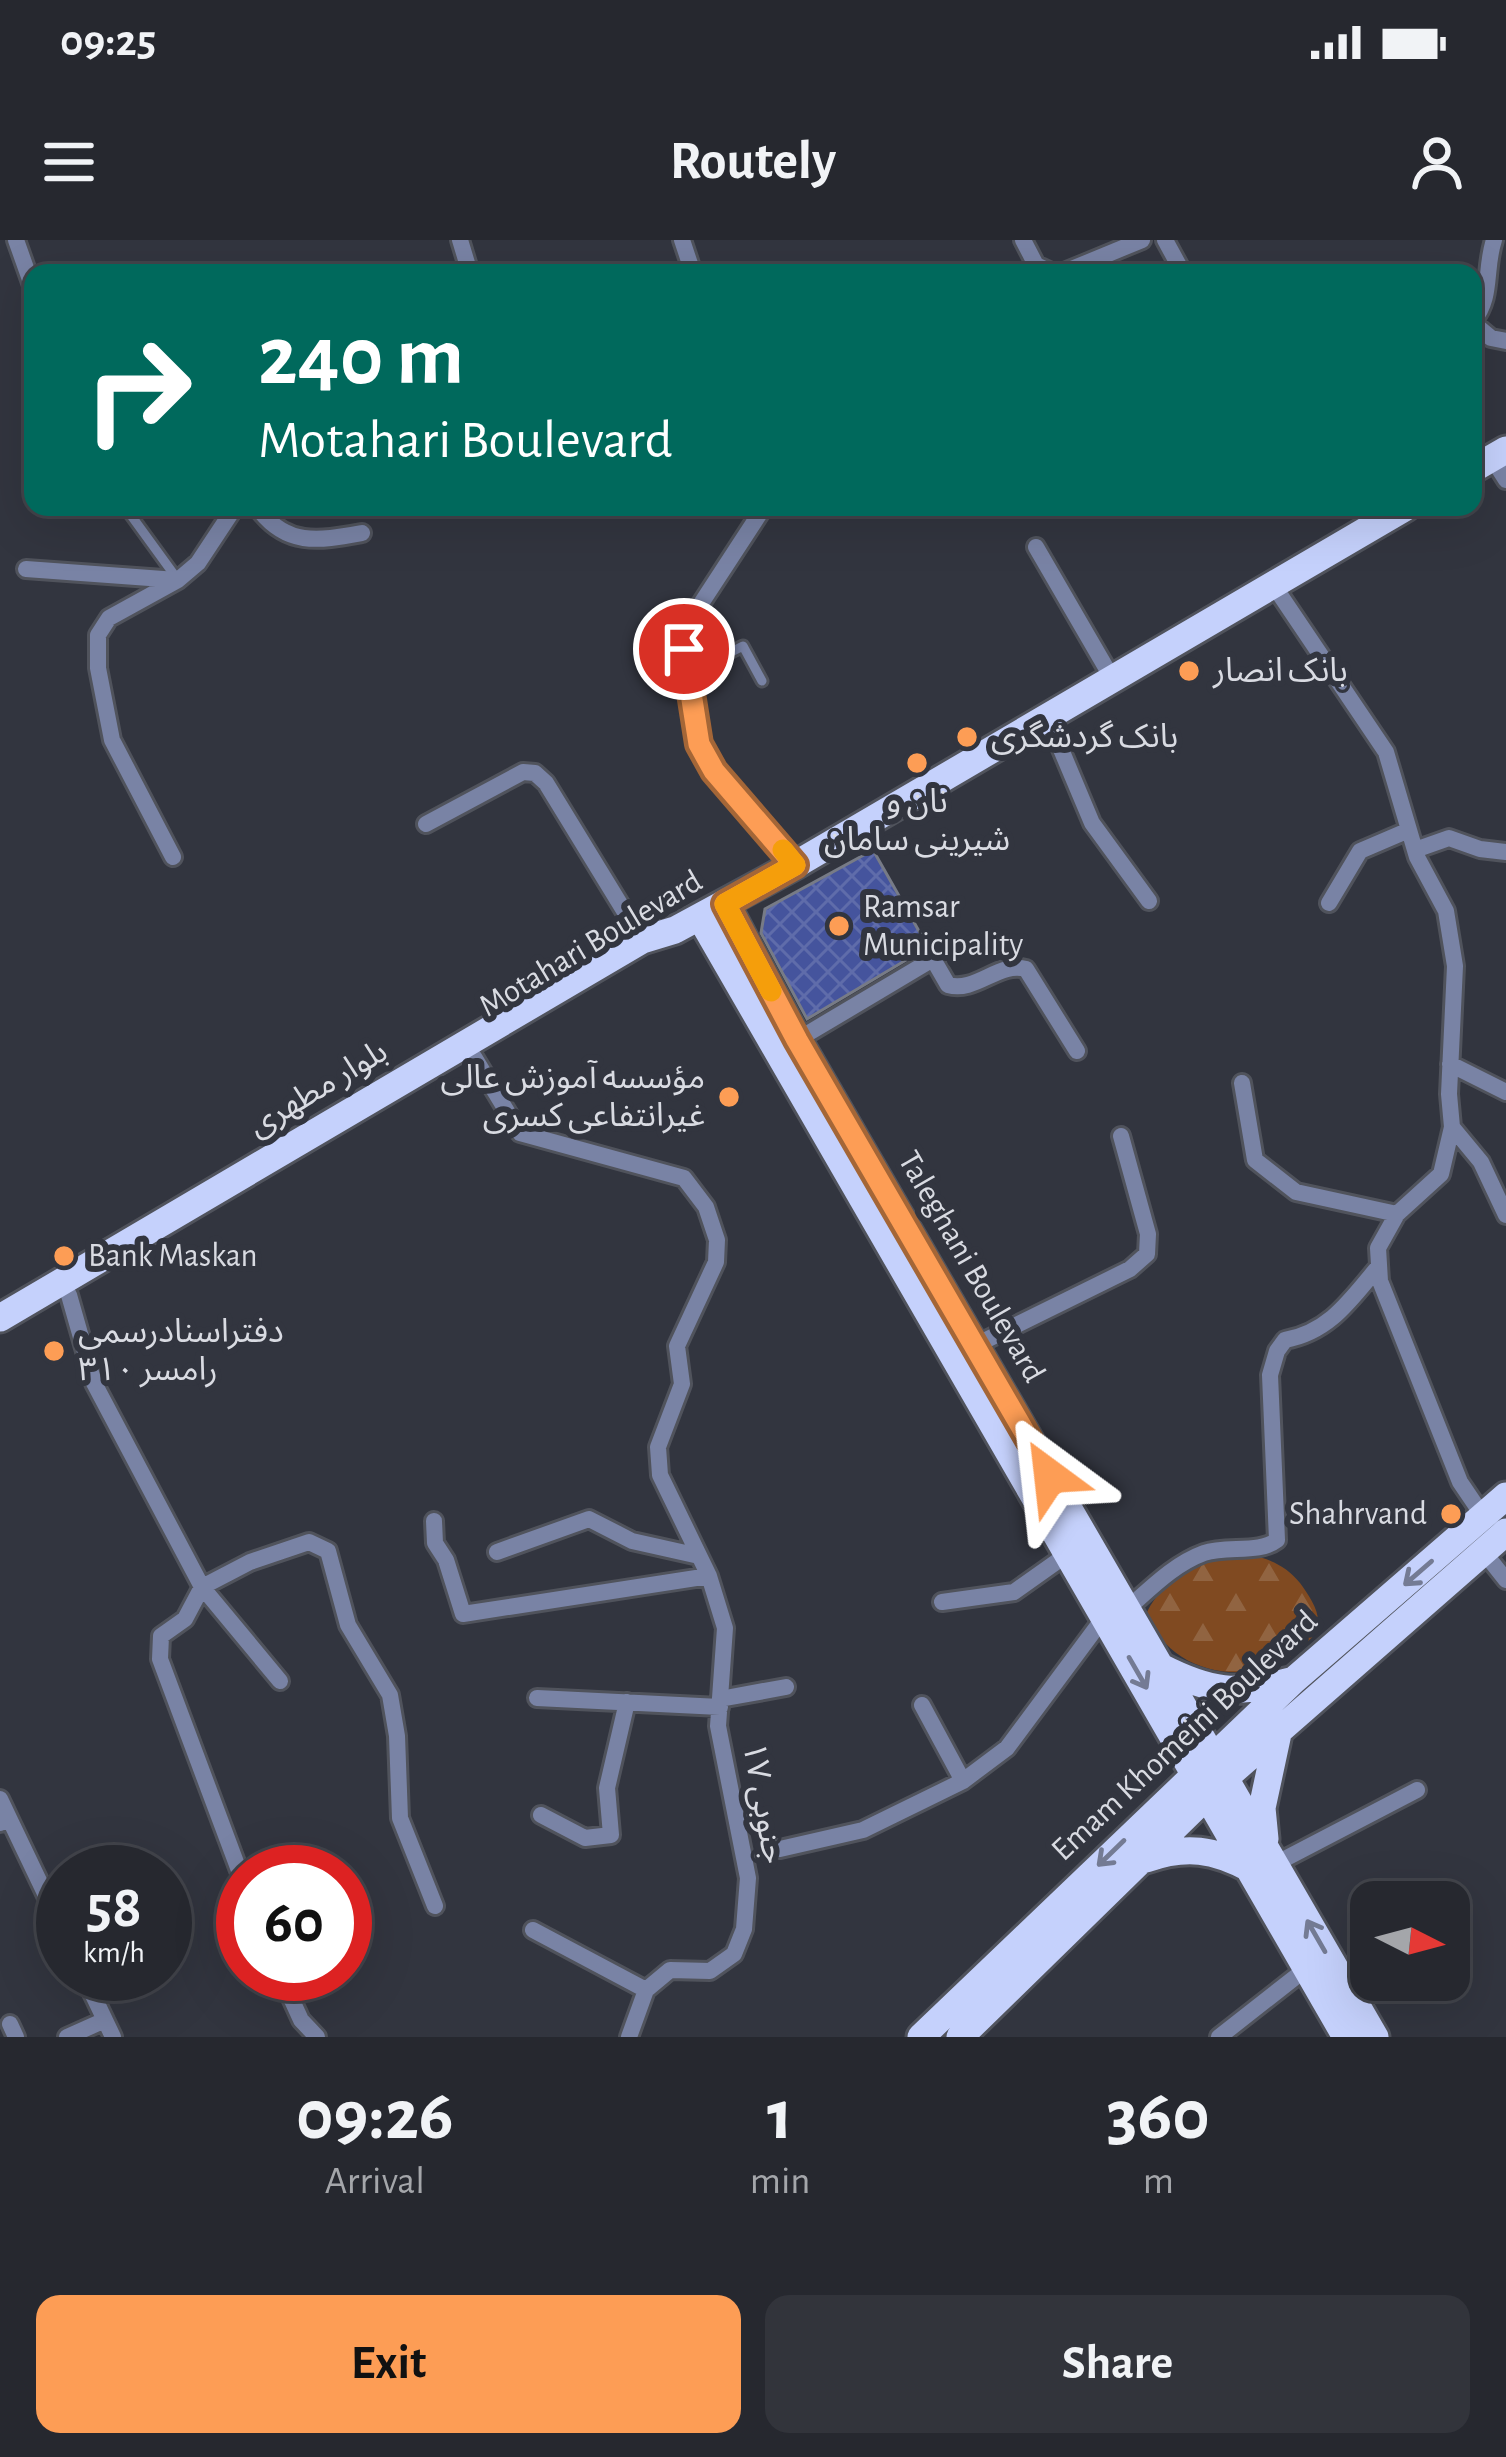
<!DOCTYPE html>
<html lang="en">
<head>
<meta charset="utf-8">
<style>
  body { margin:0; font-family:"Alegreya Sans","Noto Sans Arabic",sans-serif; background:#32343b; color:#f1f3f6; height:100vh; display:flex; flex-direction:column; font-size:45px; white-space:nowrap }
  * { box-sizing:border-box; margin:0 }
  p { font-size:39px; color:#a4a6aa }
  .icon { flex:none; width:66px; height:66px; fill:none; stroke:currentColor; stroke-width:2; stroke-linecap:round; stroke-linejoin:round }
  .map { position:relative; height:1797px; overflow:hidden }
  .drawer { display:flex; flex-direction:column; background:#26282f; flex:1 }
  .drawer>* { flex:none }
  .guide { position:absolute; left:24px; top:24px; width:1458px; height:252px; border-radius:24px; box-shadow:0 12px 48px #0002,0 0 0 3px #42444b; background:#00695c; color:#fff; overflow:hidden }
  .needle { width:78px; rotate:96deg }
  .tools { position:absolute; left:1350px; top:1641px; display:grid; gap:24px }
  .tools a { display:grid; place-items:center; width:120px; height:120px; border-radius:24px; background:#26282f; box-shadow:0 12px 48px #0002,0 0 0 3px #42444b; font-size:60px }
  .speed { position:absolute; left:36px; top:1605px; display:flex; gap:24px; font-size:60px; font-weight:700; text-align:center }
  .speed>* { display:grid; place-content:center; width:156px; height:156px; border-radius:50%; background:#26282f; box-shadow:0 12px 48px #0002,0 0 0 3px #42444b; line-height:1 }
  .speed small { font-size:30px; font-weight:400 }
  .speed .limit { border:18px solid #d22; background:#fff; color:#111 }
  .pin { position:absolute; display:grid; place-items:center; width:102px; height:102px; color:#fff; margin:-51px; border:6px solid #fff; border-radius:50%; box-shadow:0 3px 12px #0007 }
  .me { position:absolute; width:132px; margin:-66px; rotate:330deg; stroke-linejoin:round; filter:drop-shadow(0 0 9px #0008) }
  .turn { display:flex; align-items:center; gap:42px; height:252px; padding:0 36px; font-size:54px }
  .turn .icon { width:156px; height:156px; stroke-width:2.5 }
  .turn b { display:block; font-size:84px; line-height:102px }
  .eta { display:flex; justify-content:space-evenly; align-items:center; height:204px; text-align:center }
  .eta b { font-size:72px; font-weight:600; line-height:84px }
  .primary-button { display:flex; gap:24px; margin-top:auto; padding:24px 36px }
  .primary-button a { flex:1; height:138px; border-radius:24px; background:#fd9d55; color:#111; font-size:48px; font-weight:600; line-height:138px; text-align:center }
  .primary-button a+a { background:#32343b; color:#f1f3f6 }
  .status { display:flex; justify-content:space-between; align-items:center; height:84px; padding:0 60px; background:#26282f; direction:ltr }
  .status svg { height:33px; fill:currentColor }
  header { display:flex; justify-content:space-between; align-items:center; height:156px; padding:0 36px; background:#26282f; font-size:54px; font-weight:600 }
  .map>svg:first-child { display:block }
  .forest { fill:url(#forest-firs) }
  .building { fill:url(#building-cross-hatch); stroke:#777b86; stroke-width:3 }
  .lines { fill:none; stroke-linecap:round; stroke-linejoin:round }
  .lane-casing { stroke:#50535c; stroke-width:15 }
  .street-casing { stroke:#50535c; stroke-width:22 }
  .primary-casing { stroke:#50535c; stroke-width:33 }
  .lane { stroke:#7983a5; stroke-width:9 }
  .street { stroke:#7983a5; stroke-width:16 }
  .primary { stroke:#c5d1fc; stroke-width:27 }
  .oneway { stroke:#747b94 }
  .route-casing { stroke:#a46637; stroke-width:30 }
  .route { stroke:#fd9d55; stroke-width:21 }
  .slow { stroke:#f59e0b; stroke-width:21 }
  .poi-dot { fill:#fd9d55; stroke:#32353f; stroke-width:4.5 }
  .labels { text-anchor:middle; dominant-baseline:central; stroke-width:12; stroke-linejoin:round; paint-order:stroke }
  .poi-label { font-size:33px; fill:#d9dbe2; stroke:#32353f; text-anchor:start }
  .street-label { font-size:33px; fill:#d9dbe2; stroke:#32353f }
</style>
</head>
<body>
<div class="status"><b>09:25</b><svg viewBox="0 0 49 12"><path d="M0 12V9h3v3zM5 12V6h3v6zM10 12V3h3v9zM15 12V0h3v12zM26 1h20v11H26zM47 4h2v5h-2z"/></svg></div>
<header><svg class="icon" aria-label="menu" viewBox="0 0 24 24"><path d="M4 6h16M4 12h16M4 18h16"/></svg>Routely<svg class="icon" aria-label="person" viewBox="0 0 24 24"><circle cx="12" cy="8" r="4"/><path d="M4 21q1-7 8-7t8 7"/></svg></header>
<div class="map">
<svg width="1506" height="1797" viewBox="0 0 1506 1797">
  <defs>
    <pattern id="forest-firs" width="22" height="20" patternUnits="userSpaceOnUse" patternTransform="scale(3)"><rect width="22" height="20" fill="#804a21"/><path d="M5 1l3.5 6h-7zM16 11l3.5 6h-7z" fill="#916441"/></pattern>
    <pattern id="building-cross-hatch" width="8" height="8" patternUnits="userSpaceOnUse" patternTransform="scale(3)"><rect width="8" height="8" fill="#45549d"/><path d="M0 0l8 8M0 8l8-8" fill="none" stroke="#5f6caa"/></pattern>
  </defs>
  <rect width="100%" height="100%" fill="#32353f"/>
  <path class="forest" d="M1225,1312c29,2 56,7 75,31 8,11 20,28 18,42 -1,10 -9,15 -16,22 -46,44 -135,29 -155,-35 18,-34 43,-48 78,-60z"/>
  <path class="building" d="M873,610l55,97 -121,72 -46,-86 4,-24z"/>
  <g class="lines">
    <defs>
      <path id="lane" d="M125,267l53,73
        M688,434l55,-28 19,35"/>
      <path id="street" d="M16,0l17,48
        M460,0l10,33
        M682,0l11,33
        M1023,0l13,25 17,8
        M1165,0l18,33
        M1062,33l80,-33
        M1473,81c20,-24 11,-51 21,-81
        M1473,83l18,15 15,3
        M1492,218l14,22
        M257,267c29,40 61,34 105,26
        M764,267l-77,118 -3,24 15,95 15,27 81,94
        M1036,307l76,131
        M26,329l151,11
        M1272,343l114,169 31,105 29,54 9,55 -6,128 3,33 -11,47 -44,40 -19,34 2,33 80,201 23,34
        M1047,476l45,107 57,78
        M426,584l97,-52 12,1 11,10 96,157
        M1415,610l34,-12 31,11 26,3
        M173,617l-61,-117 -14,-72v-33l11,-17 69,-38 20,-17 37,-56
        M1329,663l31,-52 49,-21
        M797,800l136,-81 15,26c28,8 51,-24 78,-16l51,82
        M474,817l46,76 164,45 22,29 11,33 -1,22 -39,84 5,38 -24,63 2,28 49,101 16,52 -7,98 30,152 -4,51 -10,25 -24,17 -40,-1 -24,20 -17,47
        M1450,824l56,28
        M1242,843l13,77 41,32 101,22
        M1452,887l29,35 25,53
        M69,1055l25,88 108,204 78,94
        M974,1106l156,-77 17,-15 1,-20 -27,-98
        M434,1281l1,22 11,17 17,54 246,-38
        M1483,1311l23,29
        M497,1312l92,-33 43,22 67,15
        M202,1347l48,-25 59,-20 19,9 20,74 42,70 7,41 3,82 35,88
        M202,1347l-17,32 -24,17 -1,23 83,222
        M942,1362l72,-10 55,-39
        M1127,1369c24,-21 47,-45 77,-56 23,-8 55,1 73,-13l-7,-165 7,-24 8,-11c45,-8 66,-41 94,-74
        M537,1458l183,9
        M720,1459l66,-12
        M922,1465l41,76
        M0,1559l9,19
        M541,1575l44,23 26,-3 -4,-47 20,-86
        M0,1583l9,-5 54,113
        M780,1609l83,-19 100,-49 44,-33 98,-132
        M1275,1624l142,-74
        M533,1690l113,60
        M83,1734l30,63
        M280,1734l21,46 16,17
        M10,1784l6,13
        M67,1797l38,-17
        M1219,1797l88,-69"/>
      <path id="primary" d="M1473,229l33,-19
        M725,664l72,136 578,997
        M700,677l646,1120
        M0,1078l642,-378 33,-10 120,-65 611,-358
        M1161,1427c49,25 75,28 129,14
        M1265,1599l-3,-31 17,-79
        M1146,1619c40,-14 68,-10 105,10
        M921,1797l373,-357 212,-184
        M960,1797l265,-259 281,-246"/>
    </defs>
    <use href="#lane" class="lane-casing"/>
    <use href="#street" class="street-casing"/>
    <use href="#primary" class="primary-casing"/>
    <use href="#lane" class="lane"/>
    <use href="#street" class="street"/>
    <use href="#primary" class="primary"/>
  </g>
  <defs><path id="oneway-shaft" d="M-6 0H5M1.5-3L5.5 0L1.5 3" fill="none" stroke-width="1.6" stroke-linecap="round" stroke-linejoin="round" transform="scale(3)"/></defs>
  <g class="oneway">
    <use href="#oneway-shaft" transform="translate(1418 1333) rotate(139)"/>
    <use href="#oneway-shaft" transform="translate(1138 1433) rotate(60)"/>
    <use href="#oneway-shaft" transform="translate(1111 1613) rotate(136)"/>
    <use href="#oneway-shaft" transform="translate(1316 1696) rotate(-120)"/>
  </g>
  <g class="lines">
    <defs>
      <path id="route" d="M684,409l15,95 15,27 81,94 -70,39 72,136 253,436"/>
    </defs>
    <use href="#route" class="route-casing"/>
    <use href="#route" class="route"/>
    <path class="slow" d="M771,751l-46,-87 70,-39 -12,-15"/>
  </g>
  <g class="poi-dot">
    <circle cx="1189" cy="431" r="12"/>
    <circle cx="967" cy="497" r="12"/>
    <circle cx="917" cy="523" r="12"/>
    <circle cx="839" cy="686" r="12"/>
    <circle cx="729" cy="857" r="12"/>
    <circle cx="64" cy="1016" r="12"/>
    <circle cx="54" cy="1111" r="12"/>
    <circle cx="1451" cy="1274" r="12"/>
  </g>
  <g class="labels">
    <g class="poi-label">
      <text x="1213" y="431">بانک انصار</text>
      <text x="991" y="497">بانک گردشگری</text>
      <text x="917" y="562" text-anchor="middle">نان و<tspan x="917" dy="38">شیرینی سامان</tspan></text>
      <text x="863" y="667">Ramsar<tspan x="863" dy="38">Municipality</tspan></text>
      <text x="705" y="838" text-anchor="end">مؤسسه آموزش عالی<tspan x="705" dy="38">غیرانتفاعی کسری</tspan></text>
      <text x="88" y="1016">Bank Maskan</text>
      <text x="78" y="1092">دفتراسنادرسمی<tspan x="78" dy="38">۳۱۰ رامسر</tspan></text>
      <text x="1427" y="1274" text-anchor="end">Shahrvand</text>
    </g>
    <g class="street-label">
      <text transform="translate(591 704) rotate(-31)">Motahari Boulevard</text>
      <text transform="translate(318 849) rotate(-31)">بلوار مطهری</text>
      <text transform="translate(971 1027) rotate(60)">Taleghani Boulevard</text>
      <text transform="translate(1185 1496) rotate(-43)">Emam Khomeini Boulevard</text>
      <text transform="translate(763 1563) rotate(80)">جنوبی ۱۷</text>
    </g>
  </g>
</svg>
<div class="tools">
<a><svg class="needle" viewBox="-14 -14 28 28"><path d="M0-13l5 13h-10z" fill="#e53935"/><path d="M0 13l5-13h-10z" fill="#a4a6aa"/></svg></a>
</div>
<div class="speed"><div>58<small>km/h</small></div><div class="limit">60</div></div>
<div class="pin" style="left:684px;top:409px;background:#d93025"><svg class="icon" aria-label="arrive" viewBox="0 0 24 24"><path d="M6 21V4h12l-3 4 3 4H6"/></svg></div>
<svg class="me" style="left:1050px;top:1236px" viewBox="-20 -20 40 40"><path d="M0-17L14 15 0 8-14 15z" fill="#fd9d55" stroke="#fff" stroke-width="4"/></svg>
<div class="guide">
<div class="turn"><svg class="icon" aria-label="right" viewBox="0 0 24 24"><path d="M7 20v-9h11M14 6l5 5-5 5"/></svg><div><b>240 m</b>Motahari Boulevard</div></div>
</div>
</div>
<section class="drawer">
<div class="eta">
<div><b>09:26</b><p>Arrival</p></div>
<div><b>1</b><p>min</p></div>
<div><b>360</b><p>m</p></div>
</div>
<div class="primary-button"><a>Exit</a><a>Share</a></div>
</section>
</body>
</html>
